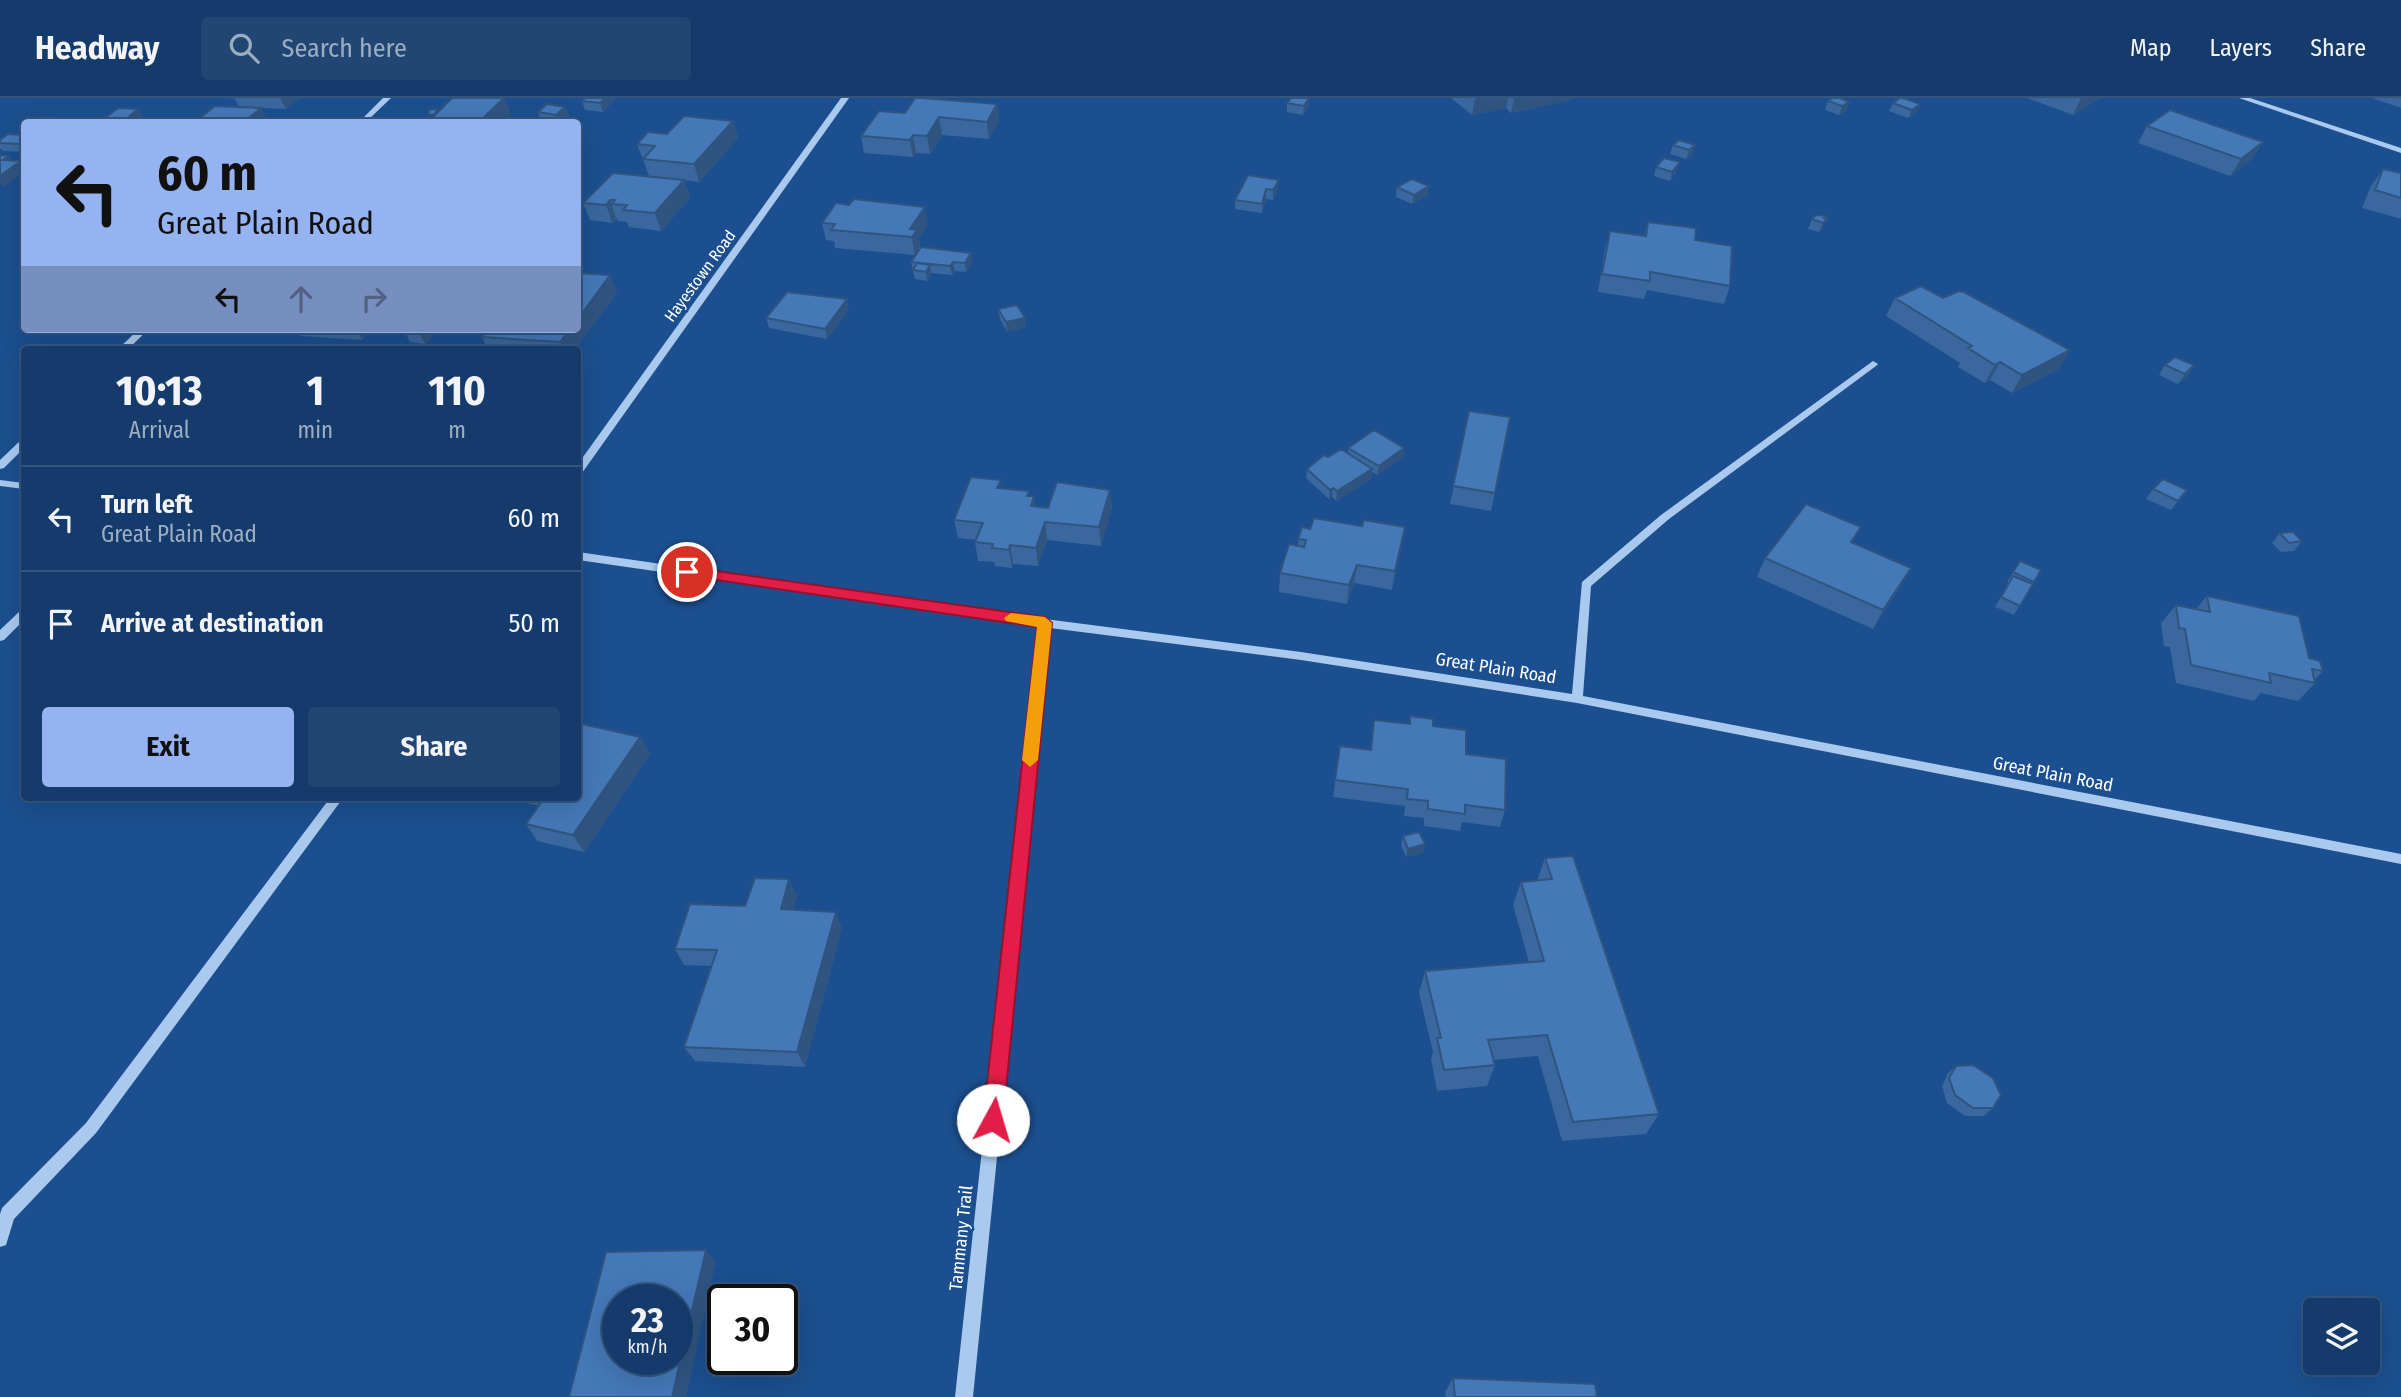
<!DOCTYPE html>
<html lang="en">
<head>
<meta charset="utf-8">
<style>
  body { margin:0; font-family:"Fira Sans Condensed",sans-serif; background:#214673; color:#f1f3f6; height:100vh; display:flex; flex-direction:column; font-size:26px; white-space:nowrap }
  * { box-sizing:border-box; margin:0 }
  p { font-size:23px; color:#9dadc1 }
  .icon { flex:none; width:38px; height:38px; fill:none; stroke:currentColor; stroke-width:2; stroke-linecap:round; stroke-linejoin:round }
  .map { position:relative; flex:1; overflow:hidden }
  .drawer { position:absolute; left:21px; top:248px; width:560px; height:455px; display:flex; flex-direction:column; background:#143b6b; border-radius:7px; box-shadow:0 7px 28px #0002,0 0 0 2px #33557e }
  .drawer>* { flex:none }
  .banner { position:absolute; left:21px; top:21px; width:560px; height:214px; border-radius:7px; box-shadow:0 7px 28px #0002,0 0 0 2px #33557e; background:#95b2f1; color:#111; overflow:hidden }
  .fabs { position:absolute; left:2303px; top:1200px; display:grid; gap:14px }
  .fabs a { display:grid; place-items:center; width:77px; height:77px; border-radius:7px; background:#143b6b; box-shadow:0 7px 28px #0002,0 0 0 2px #33557e; font-size:35px }
  .speed { position:absolute; left:602px; top:1186px; display:flex; gap:14px; font-size:35px; font-weight:700; text-align:center }
  .speed>* { display:grid; place-content:center; width:91px; height:91px; border-radius:50%; background:#143b6b; box-shadow:0 7px 28px #0002,0 0 0 2px #33557e; line-height:1 }
  .speed small { font-size:18px; font-weight:400 }
  .speed .limit { border:4px solid #111; border-radius:10px; background:#fff; color:#111 }
  .pin { position:absolute; display:grid; place-items:center; width:60px; height:60px; color:#fff; margin:-30px; border:4px solid #fff; border-radius:50%; box-shadow:0 2px 7px #0007 }
  .me { position:absolute; width:77px; margin:-38px; rotate:6deg; stroke-linejoin:round; filter:drop-shadow(0 0 5px #0008) }
  .turn { display:flex; align-items:center; gap:24px; height:147px; padding:0 21px; font-size:32px }
  .turn .icon { width:91px; height:91px; stroke-width:2.5 }
  .turn b { display:block; font-size:49px; line-height:60px }
  .lanes { display:flex; align-items:center; height:66px; padding:0 21px; background:#0003; justify-content:center; gap:35px; direction:ltr }
  .lanes .off { opacity:.35 }
  .eta { display:flex; justify-content:space-evenly; align-items:center; height:119px; text-align:center }
  .eta b { font-size:42px; font-weight:700; line-height:49px }
  .action { display:flex; gap:14px; margin-top:auto; padding:14px 21px }
  .action a { flex:1; height:80px; border-radius:7px; background:#95b2f1; color:#111; font-size:28px; font-weight:700; line-height:80px; text-align:center }
  .action a+a { background:#214673; color:#f1f3f6 }
  ul { padding:0; list-style:none }
  li { display:flex; align-items:center; gap:21px; height:105px; padding:0 21px; border-top:2px solid #33557e }
  li div { flex:1 }
  li b { display:block; font-size:26px }
  li em { font-style:normal }
  header { display:flex; align-items:center; gap:42px; box-sizing:border-box; height:98px; padding:0 35px; background:#143b6b; border-bottom:2px solid #33557e }
  header strong { font-size:33px }
  nav { display:flex; gap:38px; margin-inline-start:auto; font-size:24px }
  .search { width:490px; height:63px; background:#214673; display:flex; align-items:center; gap:18px; box-sizing:border-box; padding:0 24px; border-radius:7px; color:#9dadc1; font-size:26px }
  .map>svg:first-child { display:block }
  .lines { fill:none; stroke-linecap:round; stroke-linejoin:round }
  .minor { fill:#a9c9ee; fill-rule:evenodd }
  .wall { fill:#3a679d }
  .shaded-wall { fill:#305480 }
  .building { fill:#4478b7; stroke:#305480; stroke-width:2; fill-rule:evenodd }
  .route { fill:#e11d48; stroke:#92132f; stroke-width:2 }
  .slow { fill:#f59e0b }
  .labels { text-anchor:middle; dominant-baseline:central; stroke-width:5; stroke-linejoin:round; paint-order:stroke }
  .far-street-label { font-size:16px; fill:#fff; stroke:#1b4f8f }
  .street-label { font-size:18px; fill:#fff; stroke:#1b4f8f }
</style>
</head>
<body>
<header>
<strong>Headway</strong>
<div class="search"><svg class="icon" aria-label="search" viewBox="0 0 24 24"><circle cx="10" cy="10" r="6"/><path d="M15 15l6 6"/></svg>Search here</div>
<nav><a>Map</a><a>Layers</a><a>Share</a></nav>
</header>
<div class="map">
<svg width="2401" height="1299" viewBox="0 0 2401 1299">
  <rect width="100%" height="100%" fill="#1b4f8f"/>
  <g class="lines">
    <path class="minor" d="M383,0h8l-25,24h-7z
      M841,0h8l-267,375 -4,1v-10z
      M2239,0h11l151,50v5z
      M139,231h10l-22,21h-10z
      M1873,263l5,3 -2,2 -207,153 -78,67 -8,110 818,158v10l-824,-161 -276,-43 -251,-32 -77,769h-18l84,-771 -461,-66v-8l467,67 256,33 271,42 10,-112 79,-67z
      M24,342v8l-20,20 -4,1v-9l20,-19z
      M0,382l24,3v6l-24,-3z
      M24,512v10l-20,20 -4,1v-11l20,-19z
      M330,700h13l-247,335 -82,86 -8,26 -6,2v-33l2,-6 84,-85z"/>
  </g>
  <path class="wall" d="M229,0h70l-13,11 -47,-2 -4,-8z
    M585,0h29l1,1 -12,13 -18,-2 -3,-9z
    M1309,0l-1,9 -5,8 -16,-3v-9z
    M1451,0h120l-1,2 -59,13 -5,-5 -34,7z
    M2027,0h73l-27,17z
    M2372,0h29v10z
    M1828,3l21,1 -3,9 -7,4 -14,-5z
    M1893,5l27,1 -4,9 -8,5 -19,-7z
    M997,6l2,17 -10,18 -47,-4 -12,19 -14,-1 -3,4 -49,-4 -3,-17 44,-23z
    M565,9l4,8 -8,7 -20,-1 -3,-9z
    M138,11l5,9 -5,4h-31l-3,-3z
    M733,23l5,17 -39,44 -15,-2 6,18 -29,33 -32,-4 -2,-5 -9,-1 -1,-3 -5,5 -22,-3 -7,-17 66,-27 -12,-32 30,-10z
    M2147,28l116,16 -11,17 -22,17 -92,-33z
    M24,37v17l-21,-1 -3,-3v-8z
    M1673,47h22l-3,9 -6,5 -16,-5z
    M1656,69l21,4 -7,10 -16,-5z
    M2383,71l18,4v46l-39,-11 9,-22z
    M1248,77l30,14 -5,11 -7,-1 -4,14 -27,-4v-9z
    M1397,89l31,8 -16,9 -16,-7z
    M1825,120l-2,10 -4,4 -11,-3 4,-10z
    M1648,124l47,18 35,46 -6,18 -77,-14 -3,9 -46,-7 7,-43 5,-18 34,5z
    M822,125l106,1 -9,14 1,9 52,15 -6,10 -11,-1 -3,4 -21,-2v2l-4,6 -12,-2 -4,-17 4,-7 -80,-7 -1,-7 -8,-1z
    M610,177l7,18 -42,57h-87l-6,-13 96,-8z
    M1895,200l164,71 -47,24 -22,-13 -5,3 -27,-16 2,-4 -74,-47z
    M849,211l-22,30 -58,-11 -3,-10z
    M998,211l28,18 -19,5 -7,-13z
    M296,231h75l-9,11 -62,-4z
    M439,231l-14,15 -15,-2 -5,-10z
    M2165,267l23,10 -10,9 -19,-9z
    M1469,313l26,82 -4,18 -41,-7z
    M1348,350l55,9 -26,18 -5,-3 -1,7 -35,22 -4,-4 -3,2 -23,-21 1,-9 21,-12 20,-4z
    M1002,390l27,8 6,11 13,1 62,-18 2,18 -11,38 -54,-6 -9,26 -25,-2 -1,4 -17,-2 -1,-4 -16,-1 -3,-19 1,-2 -18,-2 -4,-18z
    M2153,391l34,1 -16,20 -25,-11z
    M1362,428l43,1 -3,18 -10,45 -38,-7 -7,21 -68,-12 1,-19 18,-27v-7l12,-10z
    M2280,435l22,8 -8,10 -13,1 -9,-9z
    M1853,445l48,43 -28,43 -116,-52 8,-19z
    M2020,463l21,9 -27,45 -19,-8 14,-24 -2,-1z
    M2207,498l102,62 14,13 -9,9 1,3 -17,18 -37,-8 -7,8 -78,-18 -6,-36 -6,-1 -3,-23 15,-18 20,4z
    M1410,618l23,10 33,28 39,56 -5,17 -38,-5 -2,9 -36,-5v-8l-20,-2 1,-10 -72,-9 7,-51 30,4 4,-30 35,4z
    M640,639l10,17 -66,98 -47,-11 -11,-17 13,-18 -34,-8h73z
    M1403,738l22,8 -2,9 -17,4 -5,-12z
    M1545,760l114,256 -13,20 -84,7 -24,-85 -44,4 1,5 -8,21 -50,5 -6,-32 2,-7 -14,-59 6,-22 104,-9 -16,-57 8,-23 16,-1z
    M797,798l-4,13 49,19 -37,139 -110,-6 -11,-14 28,-81 -28,-1 -9,-16 70,-43z
    M1956,968l37,42 -9,8h-19l-18,-13 -5,-17 6,-13z
    M1453,1280l144,19h-151l-1,-5z"/>
  <path class="shaded-wall" d="M280,0h19l-13,11z
    M504,0h1l6,16 -8,8h-24z
    M605,0h9l1,1 -12,13 -3,-9z
    M1309,0l-1,9 -5,8 1,-9z
    M1477,0h31l-2,10 -34,7 3,-16z
    M1514,0h57l-1,2 -59,13z
    M2081,0h19l-27,17z
    M1849,4l-3,9 -7,4 3,-9z
    M997,6l2,17 -10,18 -2,-17z
    M1920,6l-4,9 -8,5 4,-8z
    M565,9l4,8 -8,7h-2l-3,-7z
    M261,10l8,14h-25z
    M138,11l5,9 -5,4h-11l-2,-2z
    M939,19l3,18 -12,19 -3,-18z
    M733,23l5,17 -39,44 -5,-18z
    M913,37l3,18 -3,4 -3,-17z
    M24,42v10l-4,-6z
    M2263,44l-11,17 -22,17 11,-17z
    M1695,47l-3,9 -6,5 3,-9z
    M9,58l6,9 6,-4 3,5v6l-21,16 -3,-5v-7l3,-16z
    M1680,64l-3,9 -7,10 2,-9z
    M684,82l6,18 -29,33 -6,-18z
    M1279,82l-1,9 -5,11v-10z
    M1429,88l-1,9 -16,9 2,-9z
    M1266,91v10l-4,14v-9z
    M610,102l6,18 -4,5 -6,-18z
    M925,109l3,17 -9,14 1,9 -5,8 -5,-26z
    M1826,118l-2,6 3,-3 -4,9 -4,4z
    M971,155l1,9 -6,10 -1,-9z
    M953,164l2,9 -3,4 -2,-9z
    M930,167l1,10 -4,6 -1,-9z
    M610,177l7,18 -42,57h-11l-4,-8 10,-13h8v-10z
    M847,201l2,10 -22,30 -2,-10z
    M1025,220l1,9 -19,5 -1,-10z
    M357,231h14l-9,11 -6,-10z
    M425,231h14l-14,15 -5,-10z
    M2070,252l-11,19 -47,24 10,-18z
    M2000,264l-10,18 -5,3 10,-18z
    M2194,267l-6,10 -10,9 7,-10z
    M1404,350l-1,9 -26,18 2,-9z
    M1372,371l-1,10 -35,22 1,-10z
    M1333,390l-1,9 -3,2 1,-9z
    M1110,392l2,18 -11,38 -2,-19z
    M1029,393l2,15 3,-10 2,18 -3,10 -6,-28z
    M1045,424l2,18 -9,26 -2,-18z
    M1405,429l-3,18 -10,45 3,-19z
    M1010,447l3,19 -1,4 -3,-18z
    M1357,467l-3,18 -7,21 2,-19z
    M1911,470l-10,18 -28,43 10,-19z
    M640,639l10,17 -66,98 -11,-17z
    M1425,746l-2,9 -17,4 2,-8z
    M789,781l8,17 -9,29 -7,-16z
    M836,814l6,16 -37,139 -8,-15z
    M706,1152l10,12 -30,135h-14z"/>
  <path class="building" d="M452,0h52l-25,24h-51z
    M585,0h20l-5,5 -18,-2z
    M915,0h7l75,6 -10,18 -48,-5 -12,19 -14,-1 -3,5 -49,-4 18,-25 26,2z
    M1291,0h18l-5,8 -17,-3z
    M1833,0h7l9,4 -7,4 -14,-5z
    M1900,0h3l17,6 -8,6 -19,-7z
    M547,6l18,3 -9,8 -18,-3z
    M215,8l46,2 -17,14h-73l3,-2 22,1z
    M118,10l20,1 -13,11 -21,-1z
    M437,11l-2,5 -7,1 1,-5z
    M2170,12l93,32 -22,17 -94,-33z
    M684,18l49,5 -39,43 -51,-5 12,-13 -18,-2 11,-12 19,2z
    M8,36l16,1v5l-4,4 -20,-1v-3z
    M1679,42l16,5 -6,5 -16,-5z
    M0,57l9,1 -6,4 18,1 -21,15z
    M1664,60l16,4 -8,10 -16,-5z
    M2383,71l18,4v25l-26,-8z
    M613,75l71,7 -29,33 -32,-3 4,-5 -15,-1 3,-4h-5l-4,5 -23,-2z
    M1248,77l31,5 -6,10 -7,-1 -4,15 -27,-4z
    M1412,81l17,7 -15,9 -17,-8z
    M854,101l71,8 -15,22 7,1 -5,7 -81,-7 4,-6 -13,-1 14,-20 13,2z
    M1816,117l10,1 -2,2 3,1 -4,4 -11,-4z
    M1648,124l48,6 -1,12 37,6 -2,40 -80,-14v9l-48,-7 8,-43 36,5z
    M921,149l50,6 -6,10 -12,-1 -3,4 -39,-4z
    M917,165l13,2 -4,7 -13,-2z
    M578,175l32,2 -32,44z
    M1921,188l22,12 16,-7 5,1 106,58 -48,25 -22,-13 -5,3 -27,-17 4,-2 -77,-48z
    M787,194l60,7 -22,30 -59,-11z
    M1017,207l8,13 -19,4 -8,-13z
    M408,231h17l-5,5 -15,-2z
    M488,231h82l-10,13 -78,-5z
    M2175,259l19,8 -9,9 -20,-9z
    M1469,313l41,6 -15,76 -42,-7z
    M1374,332l30,18 -25,18 -31,-18z
    M1341,351l31,20 -35,22 -4,-3 -3,2 -23,-21 17,-14 4,2z
    M971,379l30,3 -4,8 32,3 -2,5h7l-3,10 17,2 9,-26 53,8 -11,37 -54,-5 -9,26 -26,-3 -1,5 -17,-2 1,-4 -18,-2 8,-19 -29,-3z
    M2163,381l24,11 -9,11 -25,-12z
    M1806,406l55,23 -10,15 60,26 -28,42 -118,-52z
    M1314,420l48,8 2,-6 41,7 -10,44 -38,-6 -8,20 -69,-12 9,-29 15,3 2,-7 -8,-1 4,-12 8,2z
    M2293,434l9,9 -13,2 -9,-10z
    M2020,463l21,9 -7,12 -21,-10z
    M2013,478l20,8 -13,22 -19,-9z
    M2207,498l92,20 10,42 11,3 3,10 -11,-2 3,14 -46,-10 2,10 -80,-18 -6,-36 -6,-1 -3,-23 34,7z
    M1410,618l23,3v7l33,4v24l40,5 -1,51 -40,-5v9l-37,-5v-8l-21,-2 1,-10 -73,-9 5,-34 31,4 3,-30 36,4z
    M578,625l62,14 -67,98 -47,-11 18,-26h34z
    M1419,734l6,12 -17,5 -5,-13z
    M1573,758l86,258 -86,8 -26,-87 -59,5 7,25 -51,5 -7,-32h4l-16,-67 119,-10 -23,-79 31,-3 -7,-21z
    M755,780l34,1 -8,30 55,3 -39,140 -113,-5 33,-97 -42,-1 15,-45 55,2z
    M1973,967l20,13 8,17 -8,13h-20l-18,-13 -6,-17 7,-12z
    M706,1152l-34,147h-103l37,-145zM618,1202h59v60h-59z
    M1453,1280l142,6 2,13h-142z"/>
  <path class="route" d="M687,469l358,50 7,6 -49,497 -3,7 -7,3 -7,-3 -3,-7 54,-493 -355,-52v-7z"/>
  <path class="slow" d="M1011,515l34,4 7,6 -14,137 -8,7 -8,-7 15,-133 -31,-6 -2,-3z"/>
  <g class="labels">
    <g class="far-street-label">
      <text transform="translate(700 178) rotate(-54)">Hayestown Road</text>
    </g>
    <g class="street-label">
      <text transform="translate(1496 570) rotate(9)">Great Plain Road</text>
      <text transform="translate(2053 676) rotate(11)">Great Plain Road</text>
      <text transform="translate(961 1140) rotate(-84)">Tammany Trail</text>
    </g>
  </g>
</svg>
<div class="fabs">
<a><svg class="icon" aria-label="layers" viewBox="0 0 24 24"><path d="M12 4l9 5-9 5-9-5zM3 14l9 5 9-5"/></svg></a>
</div>
<div class="speed"><div>23<small>km/h</small></div><div class="limit">30</div></div>
<div class="pin" style="left:687px;top:474px;background:#d93025"><svg class="icon" aria-label="arrive" viewBox="0 0 24 24"><path d="M6 21V4h12l-3 4 3 4H6"/></svg></div>
<svg class="me" style="left:993px;top:1022px" viewBox="-20 -20 40 40"><circle r="19" fill="#fff"/><path d="M0-13L10 11 0 6-10 11z" fill="#e11d48"/></svg>
<div class="banner">
<div class="turn"><svg class="icon" aria-label="left" viewBox="0 0 24 24"><path d="M17 20v-9H6M10 6l-5 5 5 5"/></svg><div><b>60 m</b>Great Plain Road</div></div>
<div class="lanes"><svg class="icon" aria-label="left" viewBox="0 0 24 24"><path d="M17 20v-9H6M10 6l-5 5 5 5"/></svg><svg class="icon off" aria-label="ahead" viewBox="0 0 24 24"><path d="M12 20V5M6 11l6-6 6 6"/></svg><svg class="icon off" aria-label="right" viewBox="0 0 24 24"><path d="M7 20v-9h11M14 6l5 5-5 5"/></svg></div>
</div>
<section class="drawer">
<div class="eta">
<div><b>10:13</b><p>Arrival</p></div>
<div><b>1</b><p>min</p></div>
<div><b>110</b><p>m</p></div>
</div>
<ul>
<li><svg class="icon" aria-label="left" viewBox="0 0 24 24"><path d="M17 20v-9H6M10 6l-5 5 5 5"/></svg><div><b>Turn left</b><p>Great Plain Road</p></div><em>60 m</em></li>
<li><svg class="icon" aria-label="arrive" viewBox="0 0 24 24"><path d="M6 21V4h12l-3 4 3 4H6"/></svg><div><b>Arrive at destination</b></div><em>50 m</em></li>
</ul>
<div class="action"><a>Exit</a><a>Share</a></div>
</section>
</div>
</body>
</html>
